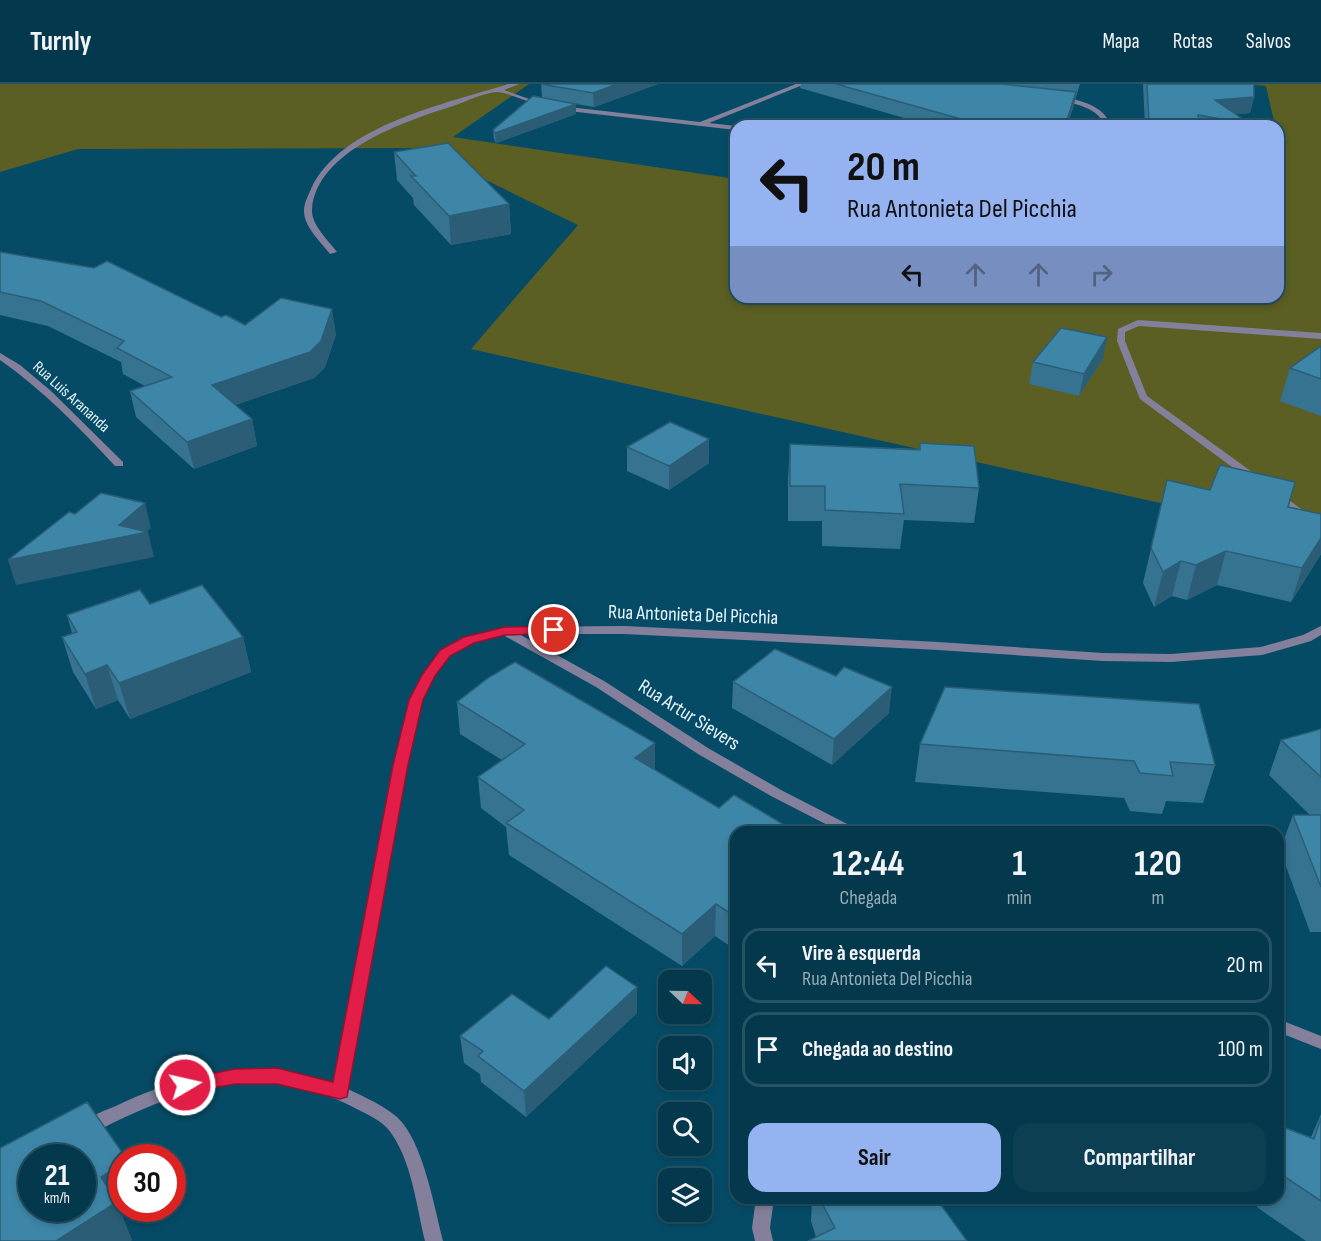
<!DOCTYPE html>
<html lang="pt">
<head>
<meta charset="utf-8">
<style>
  body { margin:0; font-family:"Sofia Sans Condensed",sans-serif; background:#0d3f53; color:#f1f3f6; height:100vh; display:flex; flex-direction:column; font-size:22px; white-space:nowrap }
  * { box-sizing:border-box; margin:0 }
  p { font-size:20px; color:#97acb5 }
  .icon { flex:none; width:33px; height:33px; fill:none; stroke:currentColor; stroke-width:2; stroke-linecap:round; stroke-linejoin:round }
  .map { position:relative; flex:1; overflow:hidden }
  .side { position:absolute; left:730px; top:742px; width:554px; height:378px; display:flex; flex-direction:column; background:#04384c; border-radius:18px; box-shadow:0 3px 9px #0003,0 0 0 2px #255264 }
  .side>* { flex:none }
  .guide { position:absolute; left:730px; top:36px; width:554px; height:183px; border-radius:18px; box-shadow:0 3px 9px #0003,0 0 0 2px #255264; background:#95b2f1; color:#111; overflow:hidden }
  .needle { width:39px; rotate:112deg }
  .tools { position:absolute; left:658px; top:886px; display:grid; gap:12px }
  .tools a { display:grid; place-items:center; width:54px; height:54px; border-radius:12px; background:#04384c; box-shadow:0 3px 9px #0003,0 0 0 2px #255264; font-size:30px }
  .speed { position:absolute; left:18px; top:1060px; display:flex; gap:12px; font-size:30px; font-weight:700; text-align:center }
  .speed>* { display:grid; place-content:center; width:78px; height:78px; border-radius:50%; background:#04384c; box-shadow:0 3px 9px #0003,0 0 0 2px #255264; line-height:1 }
  .speed small { font-size:15px; font-weight:400 }
  .speed .limit { border:9px solid #d22; background:#fff; color:#111 }
  .pin { position:absolute; display:grid; place-items:center; width:51px; height:51px; color:#fff; margin:-26px; border:3px solid #fff; border-radius:50%; box-shadow:0 2px 6px #0007 }
  .me { position:absolute; width:66px; margin:-33px; rotate:81deg; stroke-linejoin:round; filter:drop-shadow(0 0 4px #0008) }
  .turn { display:flex; align-items:center; gap:21px; height:126px; padding:0 18px; font-size:27px }
  .turn .icon { width:78px; height:78px; stroke-width:2.5 }
  .turn b { display:block; font-size:42px; line-height:51px }
  .lanes { display:flex; align-items:center; height:57px; padding:0 18px; background:#0003; justify-content:center; gap:30px; direction:ltr }
  .lanes .off { opacity:.35 }
  .eta { display:flex; justify-content:space-evenly; align-items:center; height:102px; text-align:center }
  .eta b { font-size:36px; font-weight:700; line-height:42px }
  .button { display:flex; gap:12px; margin-top:auto; padding:12px 18px }
  .button a { flex:1; height:69px; border-radius:18px; background:#95b2f1; color:#111; font-size:24px; font-weight:700; line-height:69px; text-align:center }
  .button a+a { background:#0d3f53; color:#f1f3f6 }
  ul { padding:0; list-style:none }
  li { display:flex; align-items:center; gap:18px; height:75px; margin:0 12px 9px; padding:0 6px; border:3px solid #255264; border-radius:18px }
  li div { flex:1 }
  li b { display:block; font-size:22px }
  li em { font-style:normal }
  header { display:flex; align-items:center; gap:36px; box-sizing:border-box; height:84px; padding:0 30px; background:#04384c; border-bottom:2px solid #255264 }
  header strong { font-size:28px }
  nav { display:flex; gap:33px; margin-inline-start:auto; font-size:21px }
  .map>svg:first-child { display:block }
  .green { fill:#5c5f23 }
  .lines { fill:none; stroke-linecap:round; stroke-linejoin:round }
  .street { fill:#84809c; fill-rule:evenodd }
  .wall { fill:#357390 }
  .shaded-wall { fill:#2b5e76 }
  .building { fill:#3e86a8; stroke:#2b5e76; stroke-width:1.5; fill-rule:evenodd }
  .route { fill:#e11d48; stroke:#92132f; stroke-width:1.5 }
  .labels { text-anchor:middle; dominant-baseline:central; stroke-width:5; stroke-linejoin:round; paint-order:stroke }
  .far-street-label { font-size:16px; fill:#e6f5fd; stroke:#064b66 }
  .street-label { font-size:20px; fill:#e6f5fd; stroke:#064b66 }
</style>
</head>
<body>
<header>
<strong>Turnly</strong>
<nav><a>Mapa</a><a>Rotas</a><a>Salvos</a></nav>
</header>
<div class="map">
<svg width="1321" height="1157" viewBox="0 0 1321 1157">
  <rect width="100%" height="100%" fill="#064b66"/>
  <path class="green" d="M0,0h529l-76,53 283,42v118h542v-142l3,-1 -3,-28h-3l-9,-40 -18,-2h73v455l-850,-190 107,-124 -158,-77 -342,1 -78,23z"/>
  <g class="lines">
    <path class="street" d="M509,0h10l-15,6 42,15 -5,1c-11,-3 -34,-14 -44,-14 -12,0 -32,10 -44,14 -47,15 -136,44 -141,103 -1,16 16,31 25,43l-7,2c-9,-12 -26,-27 -26,-43 0,-8 4,-15 7,-22 29,-64 137,-86 198,-105z
      M796,0h9l-96,39 27,3v4l-176,-20 -3,-2 3,-2 140,16z
      M1060,13c20,3 44,8 51,29h-6c-7,-19 -30,-22 -47,-26v-2z
      M1138,236l183,13v6l-182,-13 -14,6v9l22,55 112,81v4h-8l-111,-82 -23,-58 1,-12z
      M0,269l20,12 31,26 72,71v4h-8c-35,-38 -72,-76 -115,-106z
      M1276,407l45,32v8l-49,-35 -1,-2z
      M625,542l313,16 165,11 68,1 90,-7 42,-12 18,-9v9l-10,6 -49,14 -91,7 -68,-1 -165,-11 -313,-16h-106l85,47 104,67 73,42 76,39 2,3h-18l-70,-36 -73,-42 -102,-67 -93,-52 -30,8 -24,13 -14,20 -13,24 -16,65 -58,324c16,8 35,16 49,28 26,24 37,89 46,124h-18c-9,-36 -13,-82 -37,-112 -10,-11 -26,-17 -39,-24 -90,-46 -173,-15 -256,28l-6,2 -6,-2 -2,-5c5,-11 28,-18 39,-23 71,-33 139,-49 215,-21l61,-319 16,-65 13,-25 18,-25 24,-13 40,-10z
      M1278,935l43,17v13l-43,-17z
      M756,1114h18l-4,30 3,13h-18l-3,-13z"/>
  </g>
  <path class="wall" d="M541,0h117l-64,23 -18,-3v10l-80,29 -2,-4 -1,-9 49,-32z
    M801,0h279l-13,42h-135l-132,-38z
    M1143,0h111v13l-4,16 -14,1 14,10v2h-105z
    M394,68l115,52 2,30 -60,11 -37,-40 -1,-7 -16,-18z
    M0,168l221,65 24,8 91,9 -11,33 -11,11 -79,27 17,14 5,27 -63,23 -58,-52 -6,-26 15,-5 -22,-12 -2,-12 -73,-36 -48,-11z
    M1321,262v70l-41,-15 10,-33z
    M1103,275l-24,37 -50,-12 4,-22z
    M920,359l59,45 -5,35 -70,-3 -4,29 -78,-3v-25h-34v-43l2,-34 129,5z
    M627,363l82,16 -40,27 -42,-19z
    M1167,396l154,34v40l-30,48 -74,-17 -30,15 -15,-4 -18,11 -11,-24z
    M150,520l93,33 8,35 -121,47 -12,-19 -22,9 -23,-37 -11,-35 10,-4 -5,-18z
    M733,598l156,31 -57,52 -100,-57z
    M457,618l198,41v27l81,62v118l-21,-14 -33,30 -173,-111 -3,-28 -25,-19 -3,-31 24,-17 -42,-26z
    M1321,645v203h-11l-30,-82 13,-35h17l-41,-40 12,-35z
    M920,660l295,21 -12,38 -37,-2 -4,13 -32,-3 -6,-13 -209,-16z
    M637,929l-111,104 -45,-35 -1,-8 -16,-11 -4,-27 89,-17z
    M1321,1030v127h-15l-48,-33 -5,-10h25v-65l33,4z
    M812,1114h124l-120,39 -5,-16z"/>
  <path class="shaded-wall" d="M617,0h41l-64,23 -1,-14z
    M1076,8l-2,14 -7,20h-2z
    M1254,13l-4,16 -39,3 4,-16z
    M576,20v10l-80,29 -1,-10z
    M509,120l2,30 -60,11 -2,-29z
    M332,225l4,25 -11,33 -11,11 -97,33 -5,-26z
    M1107,253l-4,22 -24,37 5,-22z
    M252,335l5,27 -63,23 -7,-27z
    M709,355v24l-40,27v-24z
    M145,419l6,25 -7,5 4,-1 6,25 -138,28 -8,-25 111,-35z
    M1321,454v16l-30,48 11,-34z
    M1226,467l-9,34 -30,15 9,-35z
    M1181,477l-9,35 -18,11 9,-35z
    M243,553l8,35 -121,47 -11,-36z
    M107,581l11,35 -22,9 -11,-35z
    M892,603l-3,26 -57,52 2,-26z
    M655,659v31l-20,-16z
    M716,820l-1,32 -33,30v-32z
    M637,903v26l-111,104 -2,-26z
    M122,1080v45h4l-5,3 11,28 -1,1h-75l45,-64z"/>
  <path class="building" d="M541,0h76l-24,9z
    M836,0h166l74,8 -11,34h-79z
    M1147,0h107v13l-39,3 35,24 -52,-9 1,11 -50,-4z
    M533,12l43,8 -81,29 -2,-3z
    M448,59l61,61 -60,12 -38,-40h5l-22,-24z
    M0,168l94,16 13,-7 114,56 5,-2 19,10 36,-27 51,11 -11,32 -11,11 -98,33 40,34 -65,23 -57,-51 42,-14 -55,-29 7,-7 -83,-40 -41,-9z
    M1061,244l46,9 -23,37 -51,-12z
    M1321,262v33l-31,-11z
    M670,338l39,17 -40,27 -42,-19z
    M920,359l54,3 5,42 -79,-4 4,30 -79,-4v-24h-35v-42l130,6z
    M1220,381l75,17 -7,25 33,7v24l-19,30 -76,-17 -30,14 -15,-4 -18,11 -12,-24 16,-68 43,10z
    M101,409l44,10 -26,22 29,7 -140,28 61,-48 6,2z
    M202,501l41,52 -124,46 -12,-18 -22,9 -23,-37 15,-5 -10,-17 73,-25 10,14z
    M775,565l61,27 8,-9 48,20 -58,52 -101,-57z
    M515,578l140,81 -20,15 84,50 15,-13 62,37h-60v85l-20,-13 -34,30 -176,-111 18,-13 -46,-33 47,-33 -68,-42 31,-24z
    M945,603l254,17 16,61 -45,-3 3,14 -33,-3 -6,-12 -214,-17z
    M1321,645v48l-40,-37z
    M1293,731h28v72z
    M606,882l31,21 -113,104 -46,-35 5,-5 -23,-15 52,-42 37,25z
    M87,1018l39,56h-4v6l-21,13 16,25 -61,39h-56v-93zM32,1074h50v51h-50z
    M1321,1034v83l-43,-29v-39l5,-6 31,12z
    M819,1114h117l31,43h-159l27,-13z"/>
  <path class="route" d="M554,542l6,4 -2,3 -53,2 -31,8 -24,13 -15,20 -12,24 -15,65 -61,332 -7,2 -63,-15h-42l-50,9 -6,-3 -3,-5 3,-5 56,-11 42,-1 56,14 60,-317 16,-65 13,-25 18,-25 24,-13 41,-10z"/>
  <g class="labels">
    <g class="far-street-label">
      <text transform="translate(71 313) rotate(42)">Rua Luis Arananda</text>
    </g>
    <g class="street-label">
      <text transform="translate(693 531) rotate(2)">Rua Antonieta Del Picchia</text>
      <text transform="translate(689 631) rotate(32)">Rua Artur Sievers</text>
    </g>
  </g>
</svg>
<div class="tools">
<a><svg class="needle" viewBox="-14 -14 28 28"><path d="M0-13l5 13h-10z" fill="#e53935"/><path d="M0 13l5-13h-10z" fill="#97acb5"/></svg></a>
<a><svg class="icon" aria-label="sound" viewBox="0 0 24 24"><path d="M4 9h4l5-4v14l-5-4H4zM17 9q2 3 0 6"/></svg></a>
<a><svg class="icon" aria-label="search" viewBox="0 0 24 24"><circle cx="10" cy="10" r="6"/><path d="M15 15l6 6"/></svg></a>
<a><svg class="icon" aria-label="layers" viewBox="0 0 24 24"><path d="M12 4l9 5-9 5-9-5zM3 14l9 5 9-5"/></svg></a>
</div>
<div class="speed"><div>21<small>km/h</small></div><div class="limit">30</div></div>
<div class="pin" style="left:554px;top:546px;background:#d93025"><svg class="icon" aria-label="arrive" viewBox="0 0 24 24"><path d="M6 21V4h12l-3 4 3 4H6"/></svg></div>
<svg class="me" style="left:185px;top:1001px" viewBox="-20 -20 40 40"><circle r="17" fill="#e11d48" stroke="#fff" stroke-width="3"/><path d="M0-11L8 9 0 5-8 9z" fill="#fff"/></svg>
<div class="guide">
<div class="turn"><svg class="icon" aria-label="left" viewBox="0 0 24 24"><path d="M17 20v-9H6M10 6l-5 5 5 5"/></svg><div><b>20 m</b>Rua Antonieta Del Picchia</div></div>
<div class="lanes"><svg class="icon" aria-label="left" viewBox="0 0 24 24"><path d="M17 20v-9H6M10 6l-5 5 5 5"/></svg><svg class="icon off" aria-label="ahead" viewBox="0 0 24 24"><path d="M12 20V5M6 11l6-6 6 6"/></svg><svg class="icon off" aria-label="ahead" viewBox="0 0 24 24"><path d="M12 20V5M6 11l6-6 6 6"/></svg><svg class="icon off" aria-label="right" viewBox="0 0 24 24"><path d="M7 20v-9h11M14 6l5 5-5 5"/></svg></div>
</div>
<section class="side">
<div class="eta">
<div><b>12:44</b><p>Chegada</p></div>
<div><b>1</b><p>min</p></div>
<div><b>120</b><p>m</p></div>
</div>
<ul>
<li><svg class="icon" aria-label="left" viewBox="0 0 24 24"><path d="M17 20v-9H6M10 6l-5 5 5 5"/></svg><div><b>Vire à esquerda</b><p>Rua Antonieta Del Picchia</p></div><em>20 m</em></li>
<li><svg class="icon" aria-label="arrive" viewBox="0 0 24 24"><path d="M6 21V4h12l-3 4 3 4H6"/></svg><div><b>Chegada ao destino</b></div><em>100 m</em></li>
</ul>
<div class="button"><a>Sair</a><a>Compartilhar</a></div>
</section>
</div>
</body>
</html>
